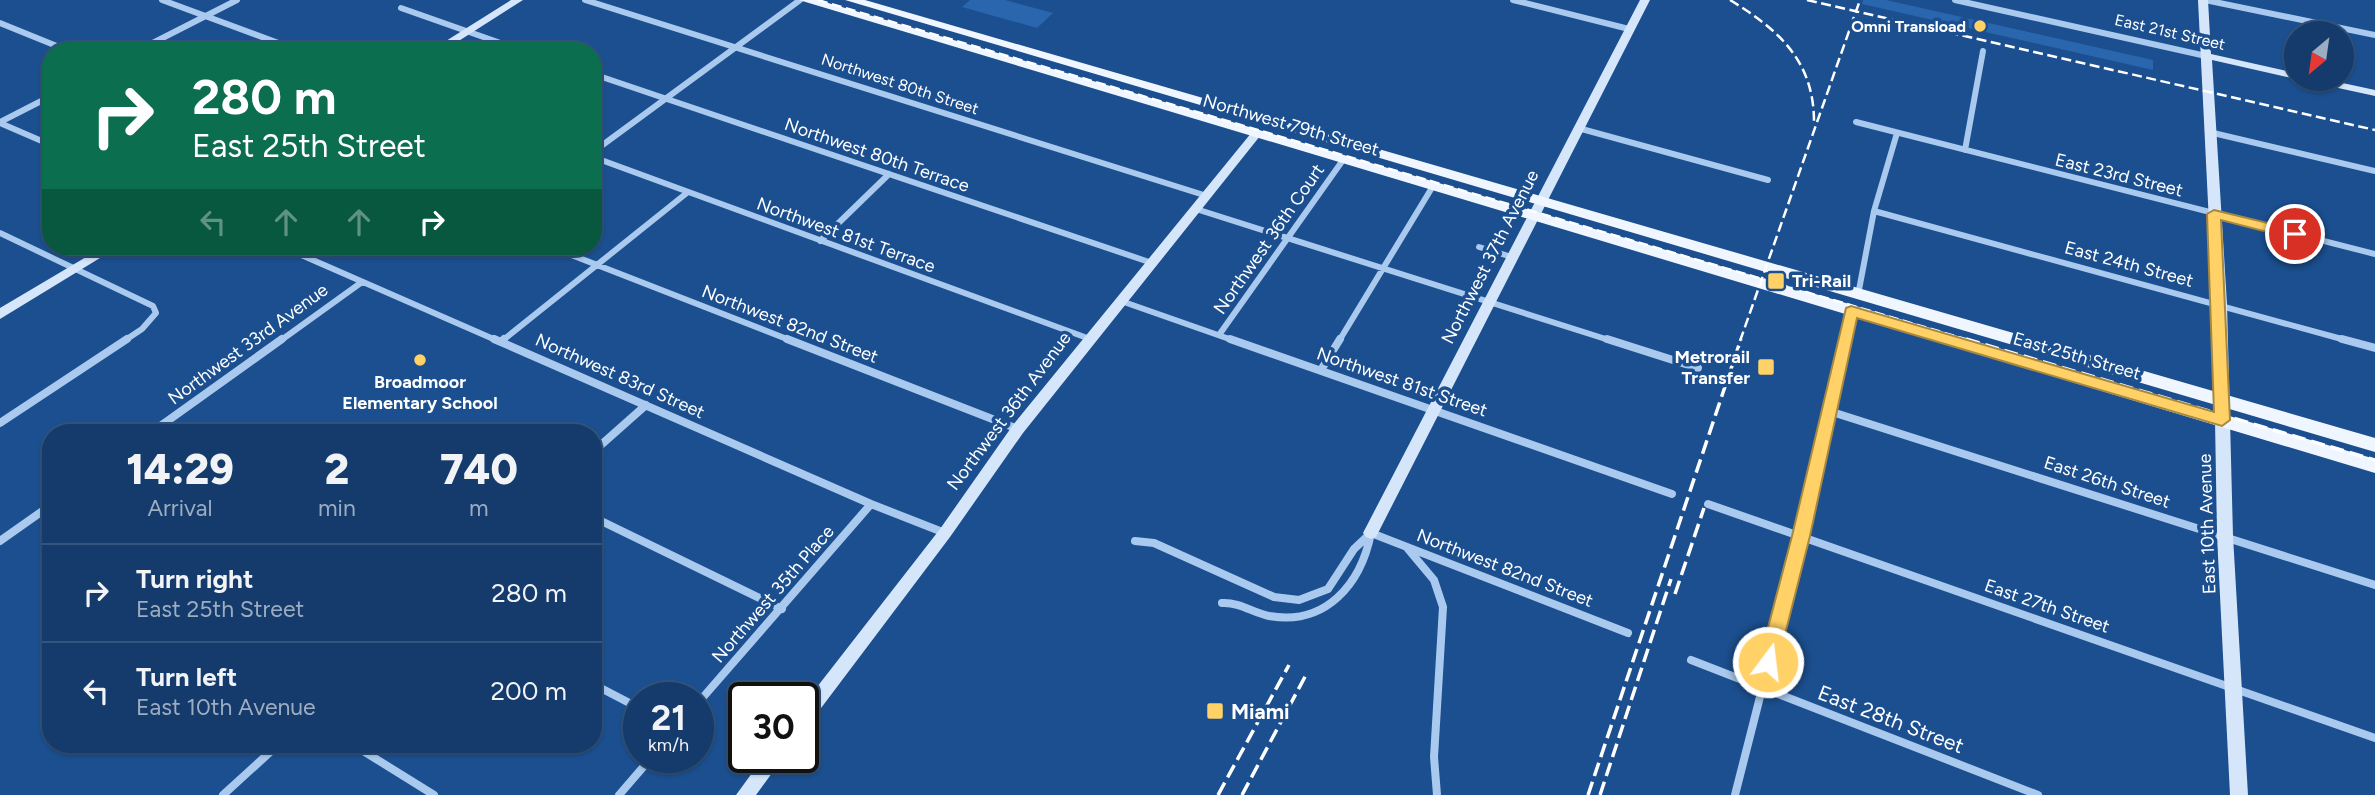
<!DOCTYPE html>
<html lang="en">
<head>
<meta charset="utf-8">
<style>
  body { margin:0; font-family:Figtree,sans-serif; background:#1d4271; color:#f1f3f6; height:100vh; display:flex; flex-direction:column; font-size:26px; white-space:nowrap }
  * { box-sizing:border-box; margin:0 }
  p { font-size:23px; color:#9dadc1 }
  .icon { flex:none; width:38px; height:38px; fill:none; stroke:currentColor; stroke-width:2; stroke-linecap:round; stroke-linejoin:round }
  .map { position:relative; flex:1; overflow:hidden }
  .panel { position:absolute; left:42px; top:424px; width:560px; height:329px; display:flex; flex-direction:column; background:#143b6b; border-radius:28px; box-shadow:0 2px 5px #0004,0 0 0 2px #33557e }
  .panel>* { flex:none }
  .top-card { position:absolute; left:42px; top:42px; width:560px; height:214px; border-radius:28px; box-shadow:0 2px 5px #0004,0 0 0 2px #33557e; background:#0b6e4f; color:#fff; overflow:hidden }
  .needle { width:46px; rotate:209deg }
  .tools { position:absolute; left:2284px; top:21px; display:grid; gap:14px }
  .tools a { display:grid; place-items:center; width:70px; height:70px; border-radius:50%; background:#143b6b; box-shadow:0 2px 5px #0004,0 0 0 2px #33557e; font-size:35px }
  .speed { position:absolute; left:623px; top:682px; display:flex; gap:14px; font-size:35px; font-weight:700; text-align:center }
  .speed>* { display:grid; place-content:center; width:91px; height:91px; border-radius:50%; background:#143b6b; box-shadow:0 2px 5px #0004,0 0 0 2px #33557e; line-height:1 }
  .speed small { font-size:18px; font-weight:400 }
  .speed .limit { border:4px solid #111; border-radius:10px; background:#fff; color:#111 }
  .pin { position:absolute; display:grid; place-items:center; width:60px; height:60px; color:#fff; margin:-30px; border:4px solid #fff; border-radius:50%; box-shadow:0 2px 7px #0007 }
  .me { position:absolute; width:77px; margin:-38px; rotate:15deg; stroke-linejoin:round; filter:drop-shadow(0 0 5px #0008) }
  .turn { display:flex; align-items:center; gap:24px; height:147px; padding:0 35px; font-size:32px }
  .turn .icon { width:91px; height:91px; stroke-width:2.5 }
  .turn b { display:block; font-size:49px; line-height:60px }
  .lanes { display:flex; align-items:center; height:66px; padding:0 35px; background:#0003; justify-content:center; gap:35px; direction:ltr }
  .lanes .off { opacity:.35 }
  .eta { display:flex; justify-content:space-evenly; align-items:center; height:119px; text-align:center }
  .eta b { font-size:42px; font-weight:800; line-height:49px }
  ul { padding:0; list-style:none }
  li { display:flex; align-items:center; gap:21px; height:98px; padding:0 35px; border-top:2px solid #33557e }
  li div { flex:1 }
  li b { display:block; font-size:26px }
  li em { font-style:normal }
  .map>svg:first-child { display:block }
  .building { fill:#2a66ad }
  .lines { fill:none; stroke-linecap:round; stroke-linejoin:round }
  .street-far1 { stroke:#a9c9ee; stroke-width:6 }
  .street { stroke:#a9c9ee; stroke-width:8 }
  .secondary { fill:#d6e6fa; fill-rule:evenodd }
  .primary { fill:#f0f6ff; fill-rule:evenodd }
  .rail-far1 { stroke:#fff; stroke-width:2.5; stroke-dasharray:10 4.5; stroke-linecap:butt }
  .rail { stroke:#fff; stroke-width:3.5; stroke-dasharray:14 6; stroke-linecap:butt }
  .route { fill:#ffd166; stroke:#a68842; stroke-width:2 }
  .poi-dot { fill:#ffd166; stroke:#1b4f8f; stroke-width:2.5 }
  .labels { text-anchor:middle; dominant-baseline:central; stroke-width:7; stroke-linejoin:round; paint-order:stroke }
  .far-poi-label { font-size:16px; font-weight:bold; fill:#fff; stroke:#1b4f8f; text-anchor:end }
  .far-street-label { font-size:16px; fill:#fff; stroke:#1b4f8f }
  .street-label { font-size:18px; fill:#fff; stroke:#1b4f8f }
  .poi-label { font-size:18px; font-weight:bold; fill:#fff; stroke:#1b4f8f; text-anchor:start }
  .near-poi-label { font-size:21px; font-weight:bold; fill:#fff; stroke:#1b4f8f; text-anchor:start }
  .near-street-label { font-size:21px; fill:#fff; stroke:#1b4f8f }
</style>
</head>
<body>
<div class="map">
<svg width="2375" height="795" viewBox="0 0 2375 795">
  <rect width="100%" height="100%" fill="#1b4f8f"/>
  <path class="building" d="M970,0h35l48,13 -16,15 -75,-21z
    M1863,0h23l267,60v10l-291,-66z"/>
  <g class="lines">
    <path class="street-far1" d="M162,0l138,51
      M585,0l622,196
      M1513,0l116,29
      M1955,0l251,56
      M2205,0l170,35
      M401,8l122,43
      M0,23l69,28
      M137,51l100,-51
      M593,74l559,189
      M0,122l51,-26
      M1856,122l519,132
      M0,123l51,22
      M1578,128l190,52
      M2209,132l166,39
      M1965,150l18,-99
      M593,152l207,-152
      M593,157l497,182
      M1196,209l416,132
      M1874,211l475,130
      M0,233l153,73 3,7 -14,16 -18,12
      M820,241l69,-67
      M283,247l215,94
      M551,247l241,94
      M1479,247l33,10
      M1858,295l16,-84 23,-78
      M1121,301l114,40
      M1219,335l124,-175
      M280,341l82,-59
      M502,341l186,-149
      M1339,341l94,-155
      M1844,341l7,-30"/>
    <path class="street" d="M494,339l377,165 74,29
      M787,339l231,90
      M1230,339l442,155
      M1607,339l91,29
      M2342,339l33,9
      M502,341l2,-2
      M1321,370l19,-31
      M1829,411l546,174
      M0,423l127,-84
      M152,432l130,-93
      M593,452l53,-47
      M1708,504l667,234
      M593,517l189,92
      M1371,533l257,100
      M0,541l51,-36
      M1135,541l19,2 120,54 25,3 29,-11 26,-40 17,-16
      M1408,549l26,31 9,27 -9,150 3,38
      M1222,603c18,-1 31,10 47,13 57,10 92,-32 102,-83
      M1691,660l347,135
      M593,684l46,24
      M698,703l173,-199
      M352,744l82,51
      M223,795l56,-51
      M619,795l32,-37
      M1735,795l66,-259 44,-197"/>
    <path class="secondary" d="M511,0h12l-80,51h-13z
      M1640,0h10l-274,537 -5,2 -5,-2 -3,-4z
      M2198,0h10l3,54 85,19v6h2h-2l-84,-19 15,244 6,232 15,259h-18l-13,-259 -4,-232z
      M2305,79h19l51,11v6l-69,-15z
      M1256,131l4,1v4l-237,297 -73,104 -141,187 -6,3v-22l137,-176 73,-104 239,-293z
      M103,247h15l-118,72v-11z
      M763,758h20l-27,37h-20z"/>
    <path class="primary" d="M799,0h19l1557,459v14z
      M845,0h20l1510,438v14z"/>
    <path class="rail-far1" d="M818,0l1154,341
      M1730,0c49,30 84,61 84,122
      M1807,0l568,130
      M1740,341l120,-341"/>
    <path class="rail" d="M1966,339l409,121
      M1675,594l29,-86
      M1218,795l71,-130
      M1242,795l65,-122
      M1588,795l153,-456
      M1600,795l71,-216"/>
  </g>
  <path class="route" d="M2214,210l86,21 2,3 -7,5 -74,-19 9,200 -8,6 -365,-108 -47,218 -32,126 -3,6h-13l-3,-6 33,-126 54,-228 5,-2 363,106 -7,-198z"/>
  <g class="poi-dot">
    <circle cx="1980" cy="26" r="7"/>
    <rect x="1767" y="272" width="18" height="18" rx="3.5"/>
    <circle cx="420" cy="360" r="7"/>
    <rect x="1757" y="358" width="18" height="18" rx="3.5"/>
    <rect x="1206" y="702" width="18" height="18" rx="3.5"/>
  </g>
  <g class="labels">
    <g class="far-poi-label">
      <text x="1966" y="26">Omni Transload</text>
    </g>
    <g class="far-street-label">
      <text transform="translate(2170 32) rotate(13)">East 21st Street</text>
      <text transform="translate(900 84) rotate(18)">Northwest 80th Street</text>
    </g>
    <g class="street-label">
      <text transform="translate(1291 125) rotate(16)">Northwest 79th Street</text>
      <text transform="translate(877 155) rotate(19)">Northwest 80th Terrace</text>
      <text transform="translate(2119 175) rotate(14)">East 23rd Street</text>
      <text transform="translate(846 235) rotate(20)">Northwest 81st Terrace</text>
      <text transform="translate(1269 239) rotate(-55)">Northwest 36th Court</text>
      <text transform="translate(1490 257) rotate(-63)">Northwest 37th Avenue</text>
      <text transform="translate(2129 264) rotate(15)">East 24th Street</text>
      <text transform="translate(790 324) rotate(21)">Northwest 82nd Street</text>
      <text transform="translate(248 344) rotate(-36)">Northwest 33rd Avenue</text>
      <text transform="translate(2077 356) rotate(16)">East 25th Street</text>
      <text transform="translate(620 376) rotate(24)">Northwest 83rd Street</text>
      <text transform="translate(1402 382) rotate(19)">Northwest 81st Street</text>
      <text transform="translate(1009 411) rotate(-53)">Northwest 36th Avenue</text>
      <text transform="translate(2107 482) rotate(18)">East 26th Street</text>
      <text transform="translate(2207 524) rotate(-92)">East 10th Avenue</text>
      <text transform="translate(1505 568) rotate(21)">Northwest 82nd Street</text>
      <text transform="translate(773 594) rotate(-49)">Northwest 35th Place</text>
      <text transform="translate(2047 606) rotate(19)">East 27th Street</text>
    </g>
    <g class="poi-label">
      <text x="1792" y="281">Tri-Rail</text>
      <text x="1750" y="357" text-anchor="end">Metrorail<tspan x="1750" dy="21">Transfer</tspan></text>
      <text x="420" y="382" text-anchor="middle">Broadmoor<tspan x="420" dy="21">Elementary School</tspan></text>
    </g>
    <g class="near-poi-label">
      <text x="1231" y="711">Miami</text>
    </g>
    <g class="near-street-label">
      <text transform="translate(1891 719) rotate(21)">East 28th Street</text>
    </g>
  </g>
</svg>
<div class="tools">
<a><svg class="needle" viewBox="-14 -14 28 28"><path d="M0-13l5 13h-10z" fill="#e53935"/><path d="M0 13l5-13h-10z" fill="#9dadc1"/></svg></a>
</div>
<div class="speed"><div>21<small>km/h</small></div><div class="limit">30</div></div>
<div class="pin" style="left:2295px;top:234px;background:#d93025"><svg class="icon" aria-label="arrive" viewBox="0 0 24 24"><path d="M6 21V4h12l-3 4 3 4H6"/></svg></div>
<svg class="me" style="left:1768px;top:662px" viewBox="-20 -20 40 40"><circle r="17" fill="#ffd166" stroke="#fff" stroke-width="3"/><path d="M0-11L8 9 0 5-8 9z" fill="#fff"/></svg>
<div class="top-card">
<div class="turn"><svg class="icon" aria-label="right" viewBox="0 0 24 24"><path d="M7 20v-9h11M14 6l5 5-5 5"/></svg><div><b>280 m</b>East 25th Street</div></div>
<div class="lanes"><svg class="icon off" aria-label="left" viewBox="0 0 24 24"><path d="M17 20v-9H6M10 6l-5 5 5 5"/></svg><svg class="icon off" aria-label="ahead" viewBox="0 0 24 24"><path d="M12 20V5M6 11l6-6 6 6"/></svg><svg class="icon off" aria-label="ahead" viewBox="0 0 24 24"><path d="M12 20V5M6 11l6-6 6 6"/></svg><svg class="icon" aria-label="right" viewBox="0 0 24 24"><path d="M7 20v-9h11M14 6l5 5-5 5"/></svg></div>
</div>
<section class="panel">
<div class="eta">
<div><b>14:29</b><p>Arrival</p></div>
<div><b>2</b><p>min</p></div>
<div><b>740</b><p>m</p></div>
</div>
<ul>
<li><svg class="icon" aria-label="right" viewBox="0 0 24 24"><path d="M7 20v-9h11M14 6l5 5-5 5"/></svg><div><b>Turn right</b><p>East 25th Street</p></div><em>280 m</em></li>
<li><svg class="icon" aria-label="left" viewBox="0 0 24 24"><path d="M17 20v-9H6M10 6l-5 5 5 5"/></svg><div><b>Turn left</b><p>East 10th Avenue</p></div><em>200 m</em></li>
</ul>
</section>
</div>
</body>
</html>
